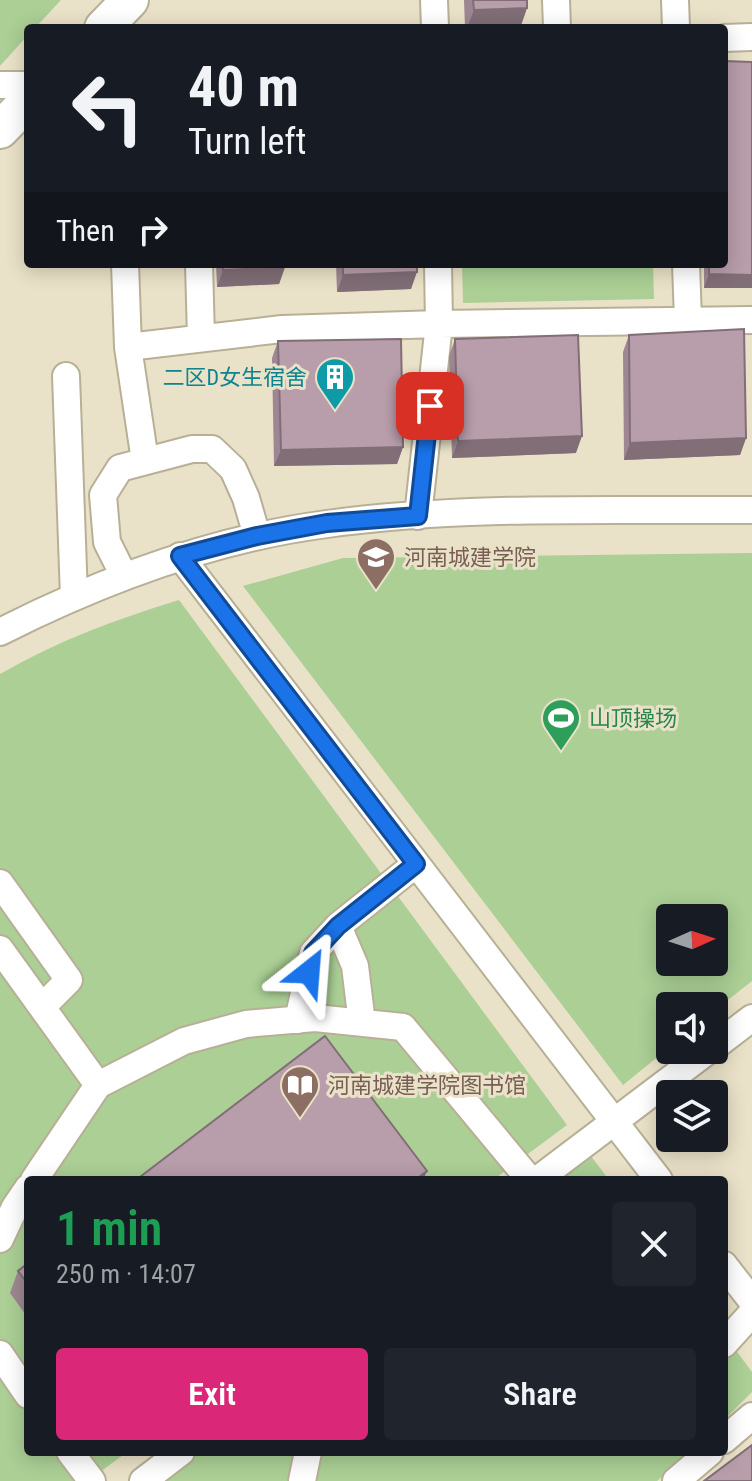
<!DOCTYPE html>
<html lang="en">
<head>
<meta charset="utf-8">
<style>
  body { margin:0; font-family:"Roboto Condensed","Noto Sans SC",sans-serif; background:#20242c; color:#f1f3f6; height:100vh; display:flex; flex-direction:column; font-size:30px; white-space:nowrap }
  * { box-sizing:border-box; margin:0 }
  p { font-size:26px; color:#9ea1a6 }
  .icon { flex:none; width:44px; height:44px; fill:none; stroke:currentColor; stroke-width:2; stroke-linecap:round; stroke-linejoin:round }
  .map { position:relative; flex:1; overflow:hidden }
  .side { position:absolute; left:24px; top:1176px; width:704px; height:280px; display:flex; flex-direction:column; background:#171b24; border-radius:8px; box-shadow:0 4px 20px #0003 }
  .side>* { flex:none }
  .banner { position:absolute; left:24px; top:24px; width:704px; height:244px; border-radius:8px; box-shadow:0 4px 20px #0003; background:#171b24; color:#f1f3f6; overflow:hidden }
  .needle { width:52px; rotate:87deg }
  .fabs { position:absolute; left:656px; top:904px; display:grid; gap:16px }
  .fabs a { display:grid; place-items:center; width:72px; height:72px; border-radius:8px; background:#171b24; box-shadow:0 4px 20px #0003; font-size:40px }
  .pin { position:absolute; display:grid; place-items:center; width:68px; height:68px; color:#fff; margin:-34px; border-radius:16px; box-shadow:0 4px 12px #0006 }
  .me { position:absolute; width:88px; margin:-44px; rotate:28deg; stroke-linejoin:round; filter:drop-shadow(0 0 6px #0008) }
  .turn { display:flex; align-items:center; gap:28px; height:168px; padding:0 32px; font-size:36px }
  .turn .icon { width:104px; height:104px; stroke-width:2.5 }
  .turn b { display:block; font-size:56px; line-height:68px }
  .then { display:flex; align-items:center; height:76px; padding:0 32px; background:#0003; gap:16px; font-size:30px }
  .round { display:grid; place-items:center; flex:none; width:84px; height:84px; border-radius:8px; background:#20242c }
  .headline { display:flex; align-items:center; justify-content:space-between; height:136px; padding:0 32px }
  h1 { font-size:48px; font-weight:600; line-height:60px; color:#1e9e55 }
  .action { display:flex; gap:16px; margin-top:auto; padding:16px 32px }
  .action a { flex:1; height:92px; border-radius:8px; background:#db2777; color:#fff; font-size:32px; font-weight:600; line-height:92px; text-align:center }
  .action a+a { background:#20242c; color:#f1f3f6 }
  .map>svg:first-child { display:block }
  .green { fill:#abcf95; fill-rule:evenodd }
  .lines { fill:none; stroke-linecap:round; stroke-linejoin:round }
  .street-casing { stroke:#b7b097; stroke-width:30 }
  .secondary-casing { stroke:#b7b097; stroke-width:40 }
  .street { stroke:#fff; stroke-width:26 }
  .secondary { stroke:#fff; stroke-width:36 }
  .wall { fill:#9e8792 }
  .shaded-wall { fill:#816e77 }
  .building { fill:#b89daa; stroke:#816e77; stroke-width:2 }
  .route-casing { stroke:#114b97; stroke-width:20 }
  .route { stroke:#1a73e8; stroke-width:14 }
  .labels { text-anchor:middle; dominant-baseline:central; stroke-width:6; stroke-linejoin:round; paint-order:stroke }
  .culture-label { font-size:22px; fill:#0d838f; stroke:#eae2c8; text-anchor:end }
  .education-label { font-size:22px; fill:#785e54; stroke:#eae2c8; text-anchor:start }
  .leisure-label { font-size:22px; fill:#27864d; stroke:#eae2c8; text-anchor:start }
</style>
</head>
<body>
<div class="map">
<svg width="752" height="1481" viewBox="0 0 752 1481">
  <rect width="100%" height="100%" fill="#eae2c8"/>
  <path class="green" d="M0,0h61l-26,28h-7v7l-28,31z
    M462,264h191l1,35 -191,4z
    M752,553v428l-38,30v-5h-44v41l-47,38 -380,-499 100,-28zM714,918v44h-44v-44z
    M179,600l388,525 -74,55h-465v272h99l-39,29h-88v-807c57,-33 117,-55 179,-74z
    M591,1156l18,24h-51z
    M724,1334l28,38v20l-28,28z
    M197,1452h494l-34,29h-498z"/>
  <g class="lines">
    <defs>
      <path id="street" d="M434,0l1,28
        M556,0l1,28
        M675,0l1,28
        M724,38l28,-1
        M0,85h28
        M125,264l3,83 17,114
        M199,264l2,74
        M686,264l2,56
        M128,347l154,-18 157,-5 -1,-60
        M66,376l8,221
        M418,516l21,-192 313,-4
        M180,556l479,624
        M124,576l-17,-34 -4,-47 17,-27 72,-19h20l21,20 13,29 11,38
        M0,632c103,-52 212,-93 327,-108 138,-19 286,-13 425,-14
        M0,883l69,97 -27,27
        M0,949l98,136
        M298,1020l15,-67 25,-27
        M362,1023l-7,-57 -17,-40 78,-62
        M714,1047l38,-29
        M34,1180l64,-95 86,-44 62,-17 69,-6 88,9 127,153
        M537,1180l172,-130
        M0,1239l15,-32 13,-19
        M724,1265l28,36
        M724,1344l28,-31
        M0,1354l28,41
        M724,1440l28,-24
        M70,1452l22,29
        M143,1481l38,-29
        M302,1481l6,-29
        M676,1481l34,-29"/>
      <path id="secondary" d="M103,28l27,-28
        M0,130l28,-29"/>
    </defs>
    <use href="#street" class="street-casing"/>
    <use href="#secondary" class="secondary-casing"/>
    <use href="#street" class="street"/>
    <use href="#secondary" class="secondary"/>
  </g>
  <path class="wall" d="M464,0h63v8l-7,20h-55z
    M216,264h69v3l-6,17 -62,3z
    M336,264h81l-6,25 -74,3z
    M704,264h20l28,24h-48z
    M629,335l117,103 -6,17 -116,5 -1,-108z
    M455,339l121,114 -124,5 -3,-102z
    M278,341l125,106 -6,17 -123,2 -2,-108z
    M28,1263v55l-18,-25 8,-22z"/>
  <path class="shaded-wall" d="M527,8l-7,20h-53l7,-18z
    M285,267l-6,17 -62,3 6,-17z
    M417,272l-6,17 -74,3 6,-17z
    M709,274l43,1v13h-48z
    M582,436l-6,17 -124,5 6,-17z
    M746,438l-6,17 -116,5 6,-17z
    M403,447l-6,17 -123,2 7,-16z
    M427,1171l-4,9h-8z"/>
  <path class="building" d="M473,0h54v8l-53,2z
    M724,61l28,1v213l-43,-1v-10h15z
    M223,264h62v3l-62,3z
    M343,264h74v8l-74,3z
    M744,329l2,109 -116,5 -1,-108z
    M578,335l4,101 -124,5 -3,-102z
    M401,339l2,108 -122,3 -3,-109z
    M325,1036l102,135 -12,9h-279z
    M28,1263v21l-10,-13z
    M752,1445v36h-48z"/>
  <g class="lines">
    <defs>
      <path id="route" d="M309,972l4,-19 25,-27 78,-62 -236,-308 77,-20 70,-13 91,-7 12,-110"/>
    </defs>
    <use href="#route" class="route-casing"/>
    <use href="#route" class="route"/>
  </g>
  <defs>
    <symbol id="building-pin" viewBox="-11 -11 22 30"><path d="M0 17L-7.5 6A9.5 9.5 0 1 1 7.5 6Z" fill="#0f9aa8" stroke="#eae2c8"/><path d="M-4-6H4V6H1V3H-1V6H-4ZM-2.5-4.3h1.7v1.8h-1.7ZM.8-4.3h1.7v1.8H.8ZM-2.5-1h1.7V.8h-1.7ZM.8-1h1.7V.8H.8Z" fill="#fff"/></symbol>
    <symbol id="university-pin" viewBox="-11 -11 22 30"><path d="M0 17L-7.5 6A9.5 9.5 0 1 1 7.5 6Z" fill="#8d6e63" stroke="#eae2c8"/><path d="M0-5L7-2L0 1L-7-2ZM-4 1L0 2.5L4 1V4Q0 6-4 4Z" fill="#fff"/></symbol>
    <symbol id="stadium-pin" viewBox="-11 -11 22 30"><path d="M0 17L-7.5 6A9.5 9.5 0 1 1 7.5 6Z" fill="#2e9e5b" stroke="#eae2c8"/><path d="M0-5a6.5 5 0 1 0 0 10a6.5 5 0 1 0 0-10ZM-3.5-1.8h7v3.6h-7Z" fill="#fff"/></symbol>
    <symbol id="library-pin" viewBox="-11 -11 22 30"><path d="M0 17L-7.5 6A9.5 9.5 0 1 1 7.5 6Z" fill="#8d6e63" stroke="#eae2c8"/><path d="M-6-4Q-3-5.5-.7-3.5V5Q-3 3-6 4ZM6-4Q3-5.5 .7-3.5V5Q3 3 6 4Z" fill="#fff"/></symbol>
  </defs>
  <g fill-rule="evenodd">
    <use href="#building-pin" x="313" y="355" width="44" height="60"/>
    <use href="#university-pin" x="354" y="535" width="44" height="60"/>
    <use href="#stadium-pin" x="539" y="696" width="44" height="60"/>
    <use href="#library-pin" x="278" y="1063" width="44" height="60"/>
  </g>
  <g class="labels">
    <g class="culture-label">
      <text x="307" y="377">二区D女生宿舍</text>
    </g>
    <g class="education-label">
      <text x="404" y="557">河南城建学院</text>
      <text x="328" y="1085">河南城建学院图书馆</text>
    </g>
    <g class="leisure-label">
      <text x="589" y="718">山顶操场</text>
    </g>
  </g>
</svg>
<div class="fabs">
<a><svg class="needle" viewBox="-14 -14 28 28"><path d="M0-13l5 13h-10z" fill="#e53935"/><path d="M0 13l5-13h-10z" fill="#9ea1a6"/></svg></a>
<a><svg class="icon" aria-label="sound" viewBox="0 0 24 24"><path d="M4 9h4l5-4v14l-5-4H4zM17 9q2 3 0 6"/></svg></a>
<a><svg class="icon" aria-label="layers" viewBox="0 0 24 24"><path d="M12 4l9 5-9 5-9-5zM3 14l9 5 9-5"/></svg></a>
</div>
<div class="pin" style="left:430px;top:406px;background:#d93025"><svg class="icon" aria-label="arrive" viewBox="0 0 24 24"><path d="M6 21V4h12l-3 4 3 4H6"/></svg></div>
<svg class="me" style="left:309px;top:972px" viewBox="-20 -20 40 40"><path d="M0-17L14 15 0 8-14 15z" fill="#1a73e8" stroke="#fff" stroke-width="4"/></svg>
<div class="banner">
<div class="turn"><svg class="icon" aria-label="left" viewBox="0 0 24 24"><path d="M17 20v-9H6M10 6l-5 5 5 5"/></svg><div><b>40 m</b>Turn left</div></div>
<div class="then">Then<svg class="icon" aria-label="right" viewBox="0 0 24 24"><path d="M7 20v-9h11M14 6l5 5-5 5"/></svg></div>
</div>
<section class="side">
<div class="headline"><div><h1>1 min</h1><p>250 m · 14:07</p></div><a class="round"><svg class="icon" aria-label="close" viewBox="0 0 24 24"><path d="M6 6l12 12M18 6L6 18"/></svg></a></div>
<div class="action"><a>Exit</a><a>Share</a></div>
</section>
</div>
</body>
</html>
